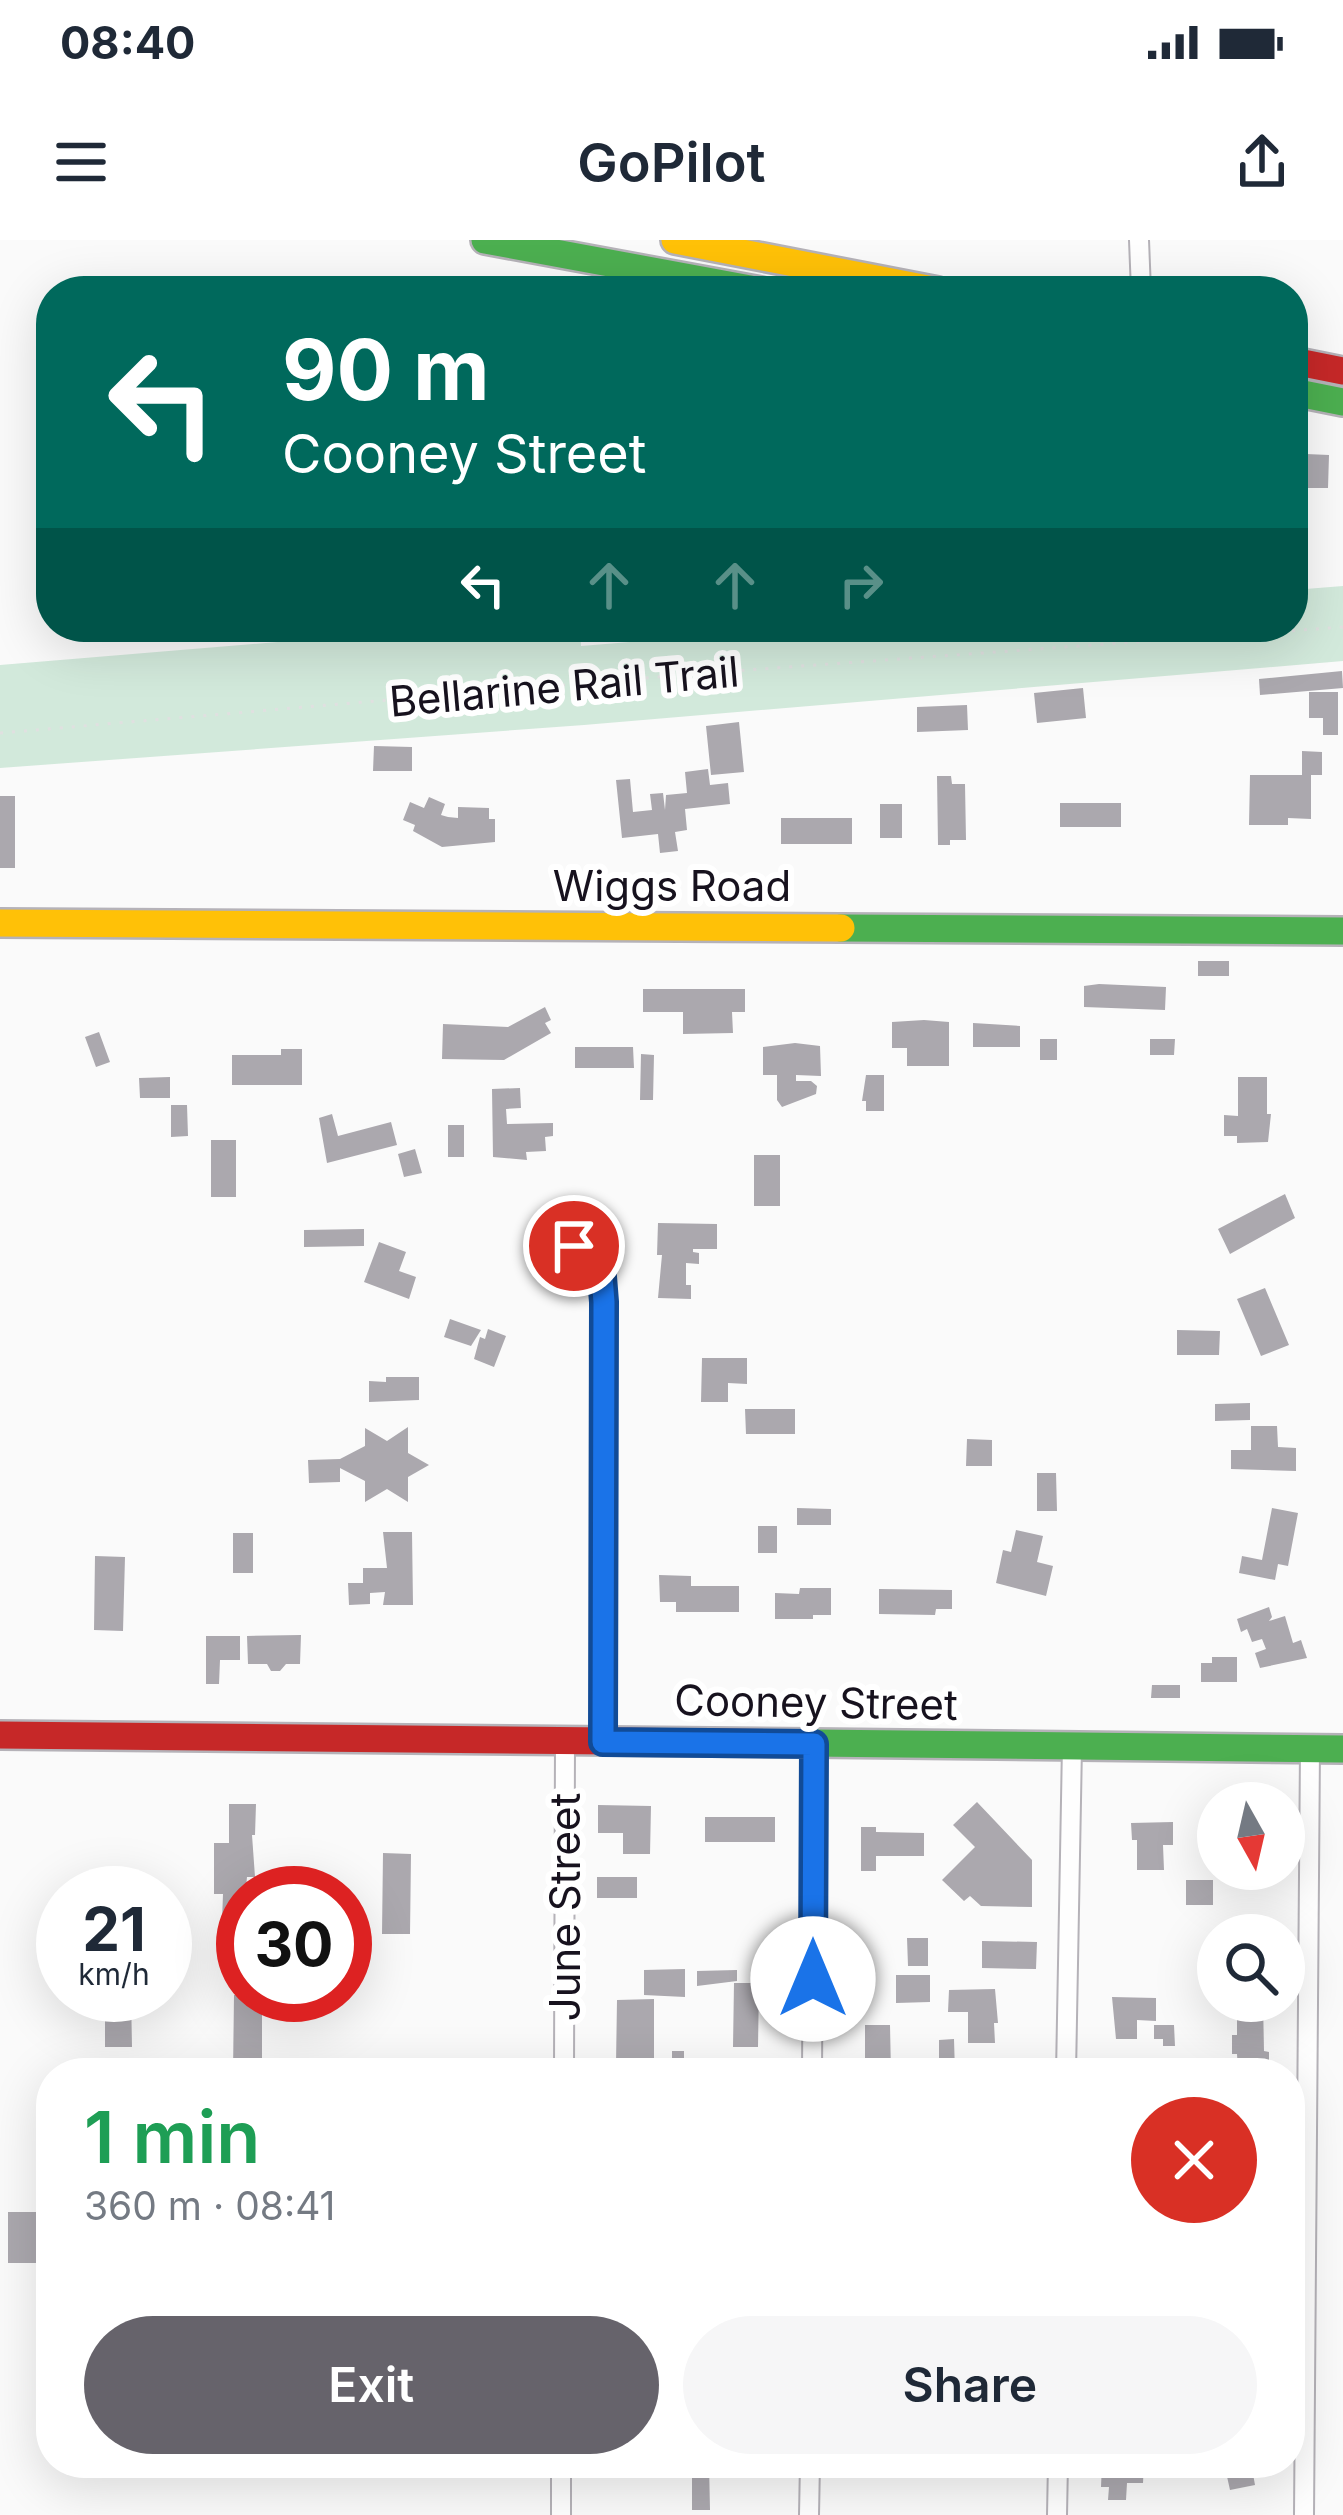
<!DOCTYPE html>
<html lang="en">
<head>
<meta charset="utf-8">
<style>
  body { margin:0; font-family:Inter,sans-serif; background:#f6f6f7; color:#1f2937; height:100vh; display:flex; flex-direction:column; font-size:45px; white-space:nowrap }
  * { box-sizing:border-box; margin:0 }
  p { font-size:39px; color:#747a83 }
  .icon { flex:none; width:66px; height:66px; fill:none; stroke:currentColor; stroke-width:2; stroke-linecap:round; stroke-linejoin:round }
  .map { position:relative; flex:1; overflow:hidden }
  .drawer { position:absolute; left:36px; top:1818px; width:1269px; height:420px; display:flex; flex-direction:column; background:#fff; border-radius:48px; box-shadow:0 12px 48px #0002 }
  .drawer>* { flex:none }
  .hud { position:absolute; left:36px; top:36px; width:1272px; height:366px; border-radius:48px; box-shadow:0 12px 48px #0002; background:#00695c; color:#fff; overflow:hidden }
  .needle { width:78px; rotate:172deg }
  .fabs { position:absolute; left:1197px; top:1542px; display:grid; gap:24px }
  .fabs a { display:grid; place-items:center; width:108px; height:108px; border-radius:50%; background:#fff; box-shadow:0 12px 48px #0002; font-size:60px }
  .speed { position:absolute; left:36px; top:1626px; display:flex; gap:24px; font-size:60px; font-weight:700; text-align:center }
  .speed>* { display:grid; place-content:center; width:156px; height:156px; border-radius:50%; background:#fff; box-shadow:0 12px 48px #0002; line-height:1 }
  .speed small { font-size:30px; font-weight:400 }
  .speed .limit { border:18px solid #d22; background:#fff; color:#111 }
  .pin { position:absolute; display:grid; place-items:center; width:102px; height:102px; color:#fff; margin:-51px; border:6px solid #fff; border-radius:50%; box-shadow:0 3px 12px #0007 }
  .me { position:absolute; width:132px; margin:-66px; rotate:0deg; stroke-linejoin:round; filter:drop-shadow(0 0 9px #0008) }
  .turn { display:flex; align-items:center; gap:42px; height:252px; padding:0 48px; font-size:54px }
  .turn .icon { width:156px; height:156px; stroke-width:2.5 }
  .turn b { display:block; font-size:84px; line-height:102px }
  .lanes { display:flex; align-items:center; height:114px; padding:0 48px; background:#0003; justify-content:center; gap:60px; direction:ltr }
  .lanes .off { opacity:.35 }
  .round { display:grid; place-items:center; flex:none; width:126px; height:126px; border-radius:63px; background:#f6f6f7 }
  .headline { display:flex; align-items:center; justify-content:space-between; height:204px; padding:0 48px }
  h1 { font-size:72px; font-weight:600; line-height:90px; color:#1e9e55 }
  .action { display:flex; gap:24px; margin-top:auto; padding:24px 48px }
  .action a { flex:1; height:138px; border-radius:72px; background:#66636b; color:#fff; font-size:48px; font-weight:600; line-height:138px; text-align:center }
  .action a+a { background:#f6f6f7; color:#1f2937 }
  .status { display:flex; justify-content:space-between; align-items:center; height:84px; padding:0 60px; background:#fff; direction:ltr }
  .status svg { height:33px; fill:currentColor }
  header { display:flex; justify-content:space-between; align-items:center; height:156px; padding:0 48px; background:#fff; font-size:54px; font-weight:600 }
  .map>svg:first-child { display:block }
  .green { fill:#d2e9db }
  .building { fill:#aba8ae }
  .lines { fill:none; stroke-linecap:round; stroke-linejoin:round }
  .street-casing { stroke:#b5b2b8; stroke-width:22 }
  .fast-casing { stroke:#b5b2b8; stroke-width:32 }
  .slow-casing { stroke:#b5b2b8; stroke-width:32 }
  .jam-casing { stroke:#b5b2b8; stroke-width:32 }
  .path { stroke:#e0e0e0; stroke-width:3; stroke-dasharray:3 9; stroke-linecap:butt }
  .street { stroke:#fefefe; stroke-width:18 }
  .fast { stroke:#4caf50; stroke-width:27 }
  .slow { stroke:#ffc107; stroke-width:27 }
  .jam { stroke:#c62828; stroke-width:27 }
  .route-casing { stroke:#114b97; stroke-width:30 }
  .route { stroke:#1a73e8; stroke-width:21 }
  .labels { text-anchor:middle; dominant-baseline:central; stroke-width:12; stroke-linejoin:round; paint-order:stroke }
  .street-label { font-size:42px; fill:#17121e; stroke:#fff }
</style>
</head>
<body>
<div class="status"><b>08:40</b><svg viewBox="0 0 49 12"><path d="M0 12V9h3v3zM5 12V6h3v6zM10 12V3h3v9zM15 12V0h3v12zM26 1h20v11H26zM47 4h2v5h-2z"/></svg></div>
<header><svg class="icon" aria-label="menu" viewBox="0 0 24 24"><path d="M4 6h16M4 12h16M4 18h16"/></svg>GoPilot<svg class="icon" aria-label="share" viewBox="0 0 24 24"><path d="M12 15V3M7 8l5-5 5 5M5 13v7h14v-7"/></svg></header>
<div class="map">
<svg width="1343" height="2275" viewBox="0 0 1343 2275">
  <rect width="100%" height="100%" fill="#fafafa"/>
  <path class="green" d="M1343,346v75l-759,64 -584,43v-103l458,-38h122l1,19 233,-19h479v-37z"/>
  <path class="building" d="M1306,214l23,1 -1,33h-35v-30h13z
    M1342,431l1,17 -83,7 -1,-16z
    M1083,448l3,30 -49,5 -3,-30z
    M1309,452h29v43h-15v-17h-14z
    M967,465l1,25 -51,2v-25z
    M739,482l5,50 -33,3 -5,-49z
    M374,506l38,1v24h-39z
    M1302,511l20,1v23h-11v44l-23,-1v7h-39l1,-50h52z
    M708,529l2,16 18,-2 2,21 -45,5 2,21 -12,2 3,19 -18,2 -2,-19 -36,4 -6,-58 14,-1 3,33 19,-2 -2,-16 13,-1 2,17 1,-15 21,-2 -2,-21z
    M937,536h14l1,8h13l1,56h-16v5h-12z
    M0,556h15v72h-15z
    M429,557l16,7 -4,11 7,2 10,1v-11l31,1v11h6v23l-53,5 -29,-16 2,-6 -12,-5 7,-18 14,6z
    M1060,563h61v24h-61z
    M880,564h22v34h-22z
    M781,578h71v26h-71z
    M1198,721h31v15h-31z
    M1099,744l67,3 -1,23 -81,-3v-21z
    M643,749h102v23h-13l1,21 -50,1v-22h-40z
    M545,767l6,13 -6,3 6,10 -47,27 -62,-1 1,-35 65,3z
    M924,780l25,2v44h-42v-18h-15v-26z
    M973,783l47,3v21h-47z
    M99,792l11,30 -14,5 -11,-30z
    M1040,799h17v21h-17z
    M1150,799h25l-1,16h-24z
    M795,803l25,3 1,30 -25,-1v6h15l6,5 -1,8 -34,13 -5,-7v-25h-14v-28z
    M575,807h58l1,21h-59z
    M281,809h21v36h-70v-30h49z
    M641,814l13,1 -1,45h-13z
    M866,835h18v36h-18v-10h-4z
    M170,837v21h-30l-1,-20z
    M1238,837h29v37h4l-3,28 -31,1v-7h-13v-21l14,1z
    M520,848l1,20 -15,1 1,15 46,-1v13l-8,1 1,14 -20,1 1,8 -34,-3 -1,-68z
    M171,865h16l1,31 -17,1z
    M332,874l6,22 53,-14 6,23 -70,18 -8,-45z
    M448,885h16v32h-16z
    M211,900h25v57h-25z
    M415,909l7,24 -18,4 -6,-23z
    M754,915h26v51h-26z
    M1285,954l10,24 -65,36 -12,-25z
    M658,983l59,1v25h-24v3l6,1v11l-13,-1v22h5v14l-33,-1 4,-43h-5z
    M364,989v17l-60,1v-17z
    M379,1002l27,10 -7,19 17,6 -7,22 -45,-17z
    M1265,1048l24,57 -28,11 -24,-57z
    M450,1079l31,11 -10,16 -27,-9z
    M488,1089l18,7 -12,31 -20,-8 6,-22 5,2z
    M1177,1090l43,1 -1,24h-42z
    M702,1118h45v26l-19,-1v19h-27z
    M386,1137h33v23l-50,2v-21l17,1z
    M1250,1163v17l-35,1v-17z
    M745,1169h50v25h-49z
    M1251,1186h26l1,21 18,1v23l-65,-2v-19h20z
    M408,1187v26l21,12 -21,12v25l-21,-13 -22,13v-21l-25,-13v14l-31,1 -1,-23 32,-1 25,-13v-18l22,13z
    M967,1199l25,1v26h-26z
    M1037,1233h19l1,38h-20z
    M797,1268l34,1v16h-34z
    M1272,1268l26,5 -10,53 -10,-2 -3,16 -36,-7 3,-17 20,4z
    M758,1286h19v27h-19z
    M1016,1290l27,6 -6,26 16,4 -7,30 -50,-13 7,-33 8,2z
    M383,1292h29l1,73h-30l2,-13 -15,1v11l-21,1 -1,-22h15v-15h24z
    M233,1293h20v40h-20z
    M95,1316l30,1 -2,74 -29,-1z
    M659,1335l32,1v10h48v26h-63v-10h-16z
    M800,1348h31v27h-18v4h-38v-26l24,1z
    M879,1349l73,1v19h-16l-1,6 -56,-1z
    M1269,1367l3,10 -3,4 16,-5 8,27 8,-3 6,18 -47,10 -5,-15 11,-4 -4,-10 -10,3 -5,-13 -6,3 -4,-13z
    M301,1395l-1,29h-14l-6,7h-9l-4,-7h-19l-1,-28z
    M206,1396h34v24h-20l-1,24h-13z
    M1212,1417h25v25h-36v-19h11z
    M1152,1445h28v13h-29z
    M977,1562l55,58v47l-51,-1 -11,-10 -6,5 -22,-21 33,-33 -22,-22z
    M229,1564h27l-1,31h-3l3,42h-8l-4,40h-8l1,4h-14l1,-27h-9v-51h15z
    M598,1565l53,1 -1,48h-27v-21h-25z
    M705,1577h70v25h-70z
    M1173,1582v23h-10l1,25h-27v-30h-5l-1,-17z
    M861,1587h15v5l48,1v23h-48v15h-15z
    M383,1613l28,1 -1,80h-28z
    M597,1637h40v21h-40z
    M1186,1640h27v25h-27z
    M907,1698h21v28h-20z
    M982,1701l55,1 -1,27 -54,-1z
    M685,1729v28l-41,-2v-25z
    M737,1730v11l-40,5v-15z
    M896,1735h34v27l-34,1z
    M734,1743h25l-1,64h-25z
    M995,1749l3,34h-4l1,20h-27v-31h-20l1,-22z
    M105,1755h26l1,52h-27z
    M234,1755h28v75l-29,3z
    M1112,1757l44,1v23l-19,-1v19h-21z
    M654,1759v65l-38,1 1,-65z
    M1232,1761h31l1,50 5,1v16l-6,3h-25l-1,-17h-5v-19h5v-24h-5z
    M865,1785h25l1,48h-26z
    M1154,1785h20l1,21h-12v-7h-9z
    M954,1799l1,34h-16v-33z
    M672,1811h12v22h-12z
    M8,1972h35v51h-35z
    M629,2223h25v15h-25z
    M692,2223h17l1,47h-18z
    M713,2223h43v14h-43z
    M968,2223h37v11h-37z
    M1102,2223h42l-1,20h-16l-1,17h-18l1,-13h-8z
    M1224,2223h27l4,22 -25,5z"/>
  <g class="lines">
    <defs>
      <path id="street" d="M1139,0l2,51
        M574,1006c20,18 28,28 30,56l-1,440
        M564,1833l1,-331
        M812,1833l2,-329
        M1066,1833l6,-327
        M561,2275v-52
        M809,2275l1,-52
        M1057,2275l1,-52
        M1304,2275l6,-766"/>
      <path id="fast" d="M485,0l276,51
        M1293,152l50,10
        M841,688l502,3
        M813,1503l530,6"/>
      <path id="slow" d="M675,0l263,51
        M0,683l841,5"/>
      <path id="jam" d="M1293,121l50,10
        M0,1495l813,8"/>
    </defs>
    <use href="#street" class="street-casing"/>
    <use href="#fast" class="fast-casing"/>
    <use href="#slow" class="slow-casing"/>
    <use href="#jam" class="jam-casing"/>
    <path class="path" d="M0,493l705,-60 638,-46"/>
    <use href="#street" class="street"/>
    <use href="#fast" class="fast"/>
    <use href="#slow" class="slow"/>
    <use href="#jam" class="jam"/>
  </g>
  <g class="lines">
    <defs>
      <path id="route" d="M574,1006l28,31 2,25 -1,440 211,2 -1,235"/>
    </defs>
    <use href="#route" class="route-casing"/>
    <use href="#route" class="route"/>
  </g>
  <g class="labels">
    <g class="street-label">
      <text transform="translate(564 446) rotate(-5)">Bellarine Rail Trail</text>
      <text x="672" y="645">Wiggs Road</text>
      <text transform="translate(816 1462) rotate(1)">Cooney Street</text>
      <text transform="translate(564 1667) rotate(-90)">June Street</text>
    </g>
  </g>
</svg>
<div class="fabs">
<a><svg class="needle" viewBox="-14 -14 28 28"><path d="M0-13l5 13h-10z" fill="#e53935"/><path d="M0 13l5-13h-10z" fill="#747a83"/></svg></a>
<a><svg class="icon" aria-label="search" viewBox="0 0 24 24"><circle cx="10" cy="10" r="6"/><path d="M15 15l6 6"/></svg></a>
</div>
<div class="speed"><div>21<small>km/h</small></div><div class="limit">30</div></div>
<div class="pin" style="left:574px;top:1006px;background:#d93025"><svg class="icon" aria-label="arrive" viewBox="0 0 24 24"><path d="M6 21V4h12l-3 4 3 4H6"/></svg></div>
<svg class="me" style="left:813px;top:1739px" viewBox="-20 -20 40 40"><circle r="19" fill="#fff"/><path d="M0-13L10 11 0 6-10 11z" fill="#1a73e8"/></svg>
<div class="hud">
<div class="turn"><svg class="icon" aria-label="left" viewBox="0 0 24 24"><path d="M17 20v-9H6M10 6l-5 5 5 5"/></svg><div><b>90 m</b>Cooney Street</div></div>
<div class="lanes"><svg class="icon" aria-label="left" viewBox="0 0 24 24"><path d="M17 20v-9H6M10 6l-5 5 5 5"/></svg><svg class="icon off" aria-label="ahead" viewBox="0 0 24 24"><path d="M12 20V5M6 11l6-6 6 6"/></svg><svg class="icon off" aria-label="ahead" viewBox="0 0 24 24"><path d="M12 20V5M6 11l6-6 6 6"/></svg><svg class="icon off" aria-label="right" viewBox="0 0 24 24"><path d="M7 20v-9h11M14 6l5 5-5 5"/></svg></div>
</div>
<section class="drawer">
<div class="headline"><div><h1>1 min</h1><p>360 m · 08:41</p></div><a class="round" style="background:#d93025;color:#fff"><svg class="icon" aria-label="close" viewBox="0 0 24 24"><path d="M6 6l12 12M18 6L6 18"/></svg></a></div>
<div class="action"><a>Exit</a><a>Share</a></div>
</section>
</div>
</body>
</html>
